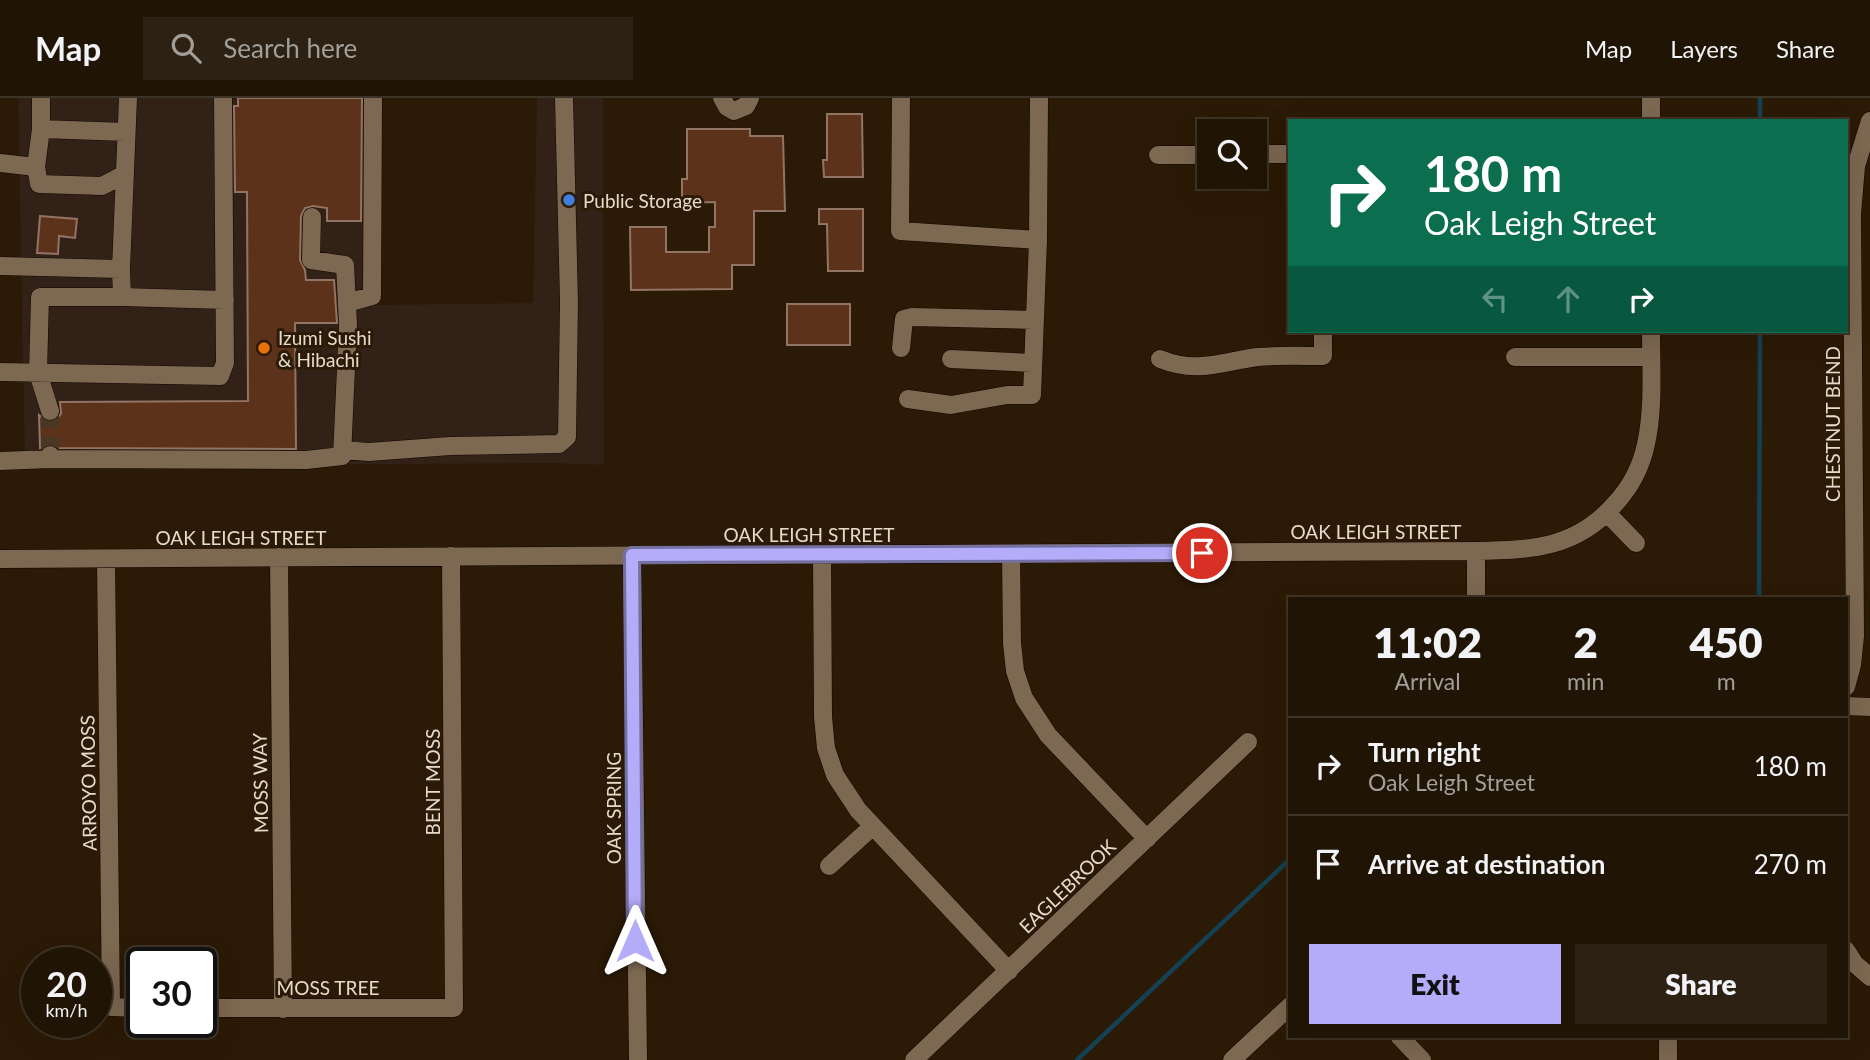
<!DOCTYPE html>
<html lang="en">
<head>
<meta charset="utf-8">
<style>
  body { margin:0; font-family:Lato,sans-serif; background:#2d2113; color:#f1f3f6; height:100vh; display:flex; flex-direction:column; font-size:26px; white-space:nowrap }
  * { box-sizing:border-box; margin:0 }
  p { font-size:23px; color:#a29e9a }
  .icon { flex:none; width:38px; height:38px; fill:none; stroke:currentColor; stroke-width:2; stroke-linecap:round; stroke-linejoin:round }
  .map { position:relative; flex:1; overflow:hidden }
  .drawer { position:absolute; left:1288px; top:499px; width:560px; height:441px; display:flex; flex-direction:column; background:#201404; border-radius:0px; box-shadow:0 7px 28px #0002,0 0 0 2px #3d3326 }
  .drawer>* { flex:none }
  .top-card { position:absolute; left:1288px; top:21px; width:560px; height:214px; border-radius:0px; box-shadow:0 7px 28px #0002,0 0 0 2px #3d3326; background:#0b6e4f; color:#fff; overflow:hidden }
  .fabs { position:absolute; left:1197px; top:21px; display:grid; gap:14px }
  .fabs a { display:grid; place-items:center; width:70px; height:70px; border-radius:0px; background:#201404; box-shadow:0 7px 28px #0002,0 0 0 2px #3d3326; font-size:35px }
  .speed { position:absolute; left:21px; top:849px; display:flex; gap:14px; font-size:35px; font-weight:700; text-align:center }
  .speed>* { display:grid; place-content:center; width:91px; height:91px; border-radius:50%; background:#201404; box-shadow:0 7px 28px #0002,0 0 0 2px #3d3326; line-height:1 }
  .speed small { font-size:18px; font-weight:400 }
  .speed .limit { border:4px solid #111; border-radius:10px; background:#fff; color:#111 }
  .pin { position:absolute; display:grid; place-items:center; width:60px; height:60px; color:#fff; margin:-30px; border:4px solid #fff; border-radius:50%; box-shadow:0 2px 7px #0007 }
  .me { position:absolute; width:77px; margin:-38px; rotate:0deg; stroke-linejoin:round; filter:drop-shadow(0 0 5px #0008) }
  .turn { display:flex; align-items:center; gap:24px; height:147px; padding:0 21px; font-size:32px }
  .turn .icon { width:91px; height:91px; stroke-width:2.5 }
  .turn b { display:block; font-size:49px; line-height:60px }
  .lanes { display:flex; align-items:center; height:66px; padding:0 21px; background:#0003; justify-content:center; gap:35px; direction:ltr }
  .lanes .off { opacity:.35 }
  .eta { display:flex; justify-content:space-evenly; align-items:center; height:119px; text-align:center }
  .eta b { font-size:42px; font-weight:800; line-height:49px }
  .action { display:flex; gap:14px; margin-top:auto; padding:14px 21px }
  .action a { flex:1; height:80px; border-radius:0px; background:#b4acf9; color:#111; font-size:28px; font-weight:800; line-height:80px; text-align:center }
  .action a+a { background:#2d2113; color:#f1f3f6 }
  ul { padding:0; list-style:none }
  li { display:flex; align-items:center; gap:21px; height:98px; padding:0 21px; border-top:2px solid #3d3326 }
  li div { flex:1 }
  li b { display:block; font-size:26px }
  li em { font-style:normal }
  header { display:flex; align-items:center; gap:42px; box-sizing:border-box; height:98px; padding:0 35px; background:#201404; border-bottom:2px solid #3d3326 }
  header strong { font-size:33px }
  nav { display:flex; gap:38px; margin-inline-start:auto; font-size:24px }
  .search { width:490px; height:63px; background:#2d2113; display:flex; align-items:center; gap:18px; box-sizing:border-box; padding:0 24px; border-radius:0px; color:#a29e9a; font-size:26px }
  .map>svg:first-child { display:block }
  .commercial { fill:#312117 }
  .lines { fill:none; stroke-linecap:round; stroke-linejoin:round }
  .stream { stroke:#144153; stroke-width:4.5 }
  .building { fill:#5d321b; stroke:#927465; stroke-width:2 }
  .minor-tunnel { stroke:#473723; stroke-width:18; stroke-dasharray:18 9; stroke-linecap:butt }
  .minor-casing { stroke:#130500; stroke-width:19 }
  .minor { stroke:#7d6851; stroke-width:18 }
  .route-casing { stroke:#7570a2; stroke-width:18 }
  .route { stroke:#b4acf9; stroke-width:12 }
  .shop-dot { fill:#3f7fe0; stroke:#2b1a05; stroke-width:2.5 }
  .food-dot { fill:#e8710a; stroke:#2b1a05; stroke-width:2.5 }
  .labels { text-anchor:middle; dominant-baseline:central; stroke-width:6; stroke-linejoin:round; paint-order:stroke }
  .poi-label { font-size:19px; fill:#e6dacd; stroke:#2b1a05; text-anchor:start }
  .street-label { font-size:19px; fill:#e6dacd; stroke:#2b1a05 }
</style>
</head>
<body>
<header>
<strong>Map</strong>
<div class="search"><svg class="icon" aria-label="search" viewBox="0 0 24 24"><circle cx="10" cy="10" r="6"/><path d="M15 15l6 6"/></svg>Search here</div>
<nav><a>Map</a><a>Layers</a><a>Share</a></nav>
</header>
<div class="map">
<svg width="1870" height="962" viewBox="0 0 1870 962">
  <rect width="100%" height="100%" fill="#2b1a05"/>
  <path class="commercial" d="M18,0h360v207l155,-2 4,-205h66l1,367 -52,-2 -527,4z"/>
  <g class="lines">
    <path class="stream" d="M1760,23v-23
      M1759,500l1,-267
      M1077,962l213,-201"/>
  </g>
  <path class="building" d="M238,0h124l-1,123h-34v-13l-14,-2 -8,2 -4,8 -1,44 5,10 1,10h28l3,43h-42l1,126 -238,-1 -7,-4 -11,4 -1,-33 8,7h7l7,-8 -1,-12 188,-1 -1,-209h-12l-1,-86h4z
    M827,16h35l1,63h-39l-1,-17h4z
    M687,31h63v7h33l2,75h-31v54h-22v24l-101,1 -1,-63h36v25h43v-25h6v-25l-33,1v-24h5z
    M819,111h44v62h-35l-1,-47h-8z
    M40,118l37,3 -2,19 -16,-2 -1,18 -21,-1z
    M787,206h63v41h-63z"/>
  <g class="lines">
    <path class="minor-tunnel" d="M50,357v-44"/>
    <defs>
      <path id="minor" d="M722,0l5,9 7,4 12,-5 4,-8
        M901,0l-1,133 138,9 1,-142
        M1651,0v23
        M41,31l85,3
        M1255,56h35
        M1158,57h51
        M0,65l36,4 5,-38v-31
        M36,69l3,17 63,2 23,-12
        M0,168l121,3 7,-171
        M122,199l103,3
        M347,205l25,-7 1,-198
        M901,250l3,-29 8,-2 123,3
        M1515,259h136
        M951,261l82,4
        M1160,261c37,15 61,3 97,-2 22,-2 45,-1 66,-1v-25
        M0,274l220,4 5,-13 -2,-265
        M908,301l43,6 56,-10h25l6,-155
        M50,313l-12,-38 2,-76h82l-1,-28
        M342,352l27,2 81,-6 109,-2 8,-7 2,-135 -5,-204
        M50,361l256,1 36,-4 6,-131 -3,-60 -34,-5 1,-43
        M0,363l50,-2v-4
        M1607,415l29,30
        M1476,453v47
        M1011,456l1,89 3,28 9,27 24,37 99,104
        M632,457l6,505
        M822,458l1,161 3,31 9,27 23,35 151,161
        M279,459l4,452
        M0,461l1476,-8c54,-1 99,-2 138,-46 16,-17 27,-37 32,-61 8,-36 5,-76 5,-113
        M106,461l5,448 31,1
        M1846,589l6,-22 3,-29 -3,-422 4,-48 14,-45
        M1846,608l24,1
        M829,768l44,-40
        M1846,852l9,14 15,13
        M201,910h253l-3,-452
        M1399,938l23,24
        M1668,938v24
        M914,962l334,-318
        M1232,962l58,-54"/>
    </defs>
    <use href="#minor" class="minor-casing"/>
    <use href="#minor" class="minor"/>
  </g>
  <g class="lines">
    <defs>
      <path id="route" d="M635,843l-3,-386 570,-2"/>
    </defs>
    <use href="#route" class="route-casing"/>
    <use href="#route" class="route"/>
  </g>
  <circle class="shop-dot" cx="569" cy="102" r="7"/>
  <circle class="food-dot" cx="264" cy="250" r="7"/>
  <g class="labels">
    <g class="poi-label">
      <text x="583" y="102">Public Storage</text>
      <text x="278" y="239">Izumi Sushi<tspan x="278" dy="22">&amp; Hibachi</tspan></text>
    </g>
    <g class="street-label">
      <text transform="translate(1832 326) rotate(-90)">CHESTNUT BEND</text>
      <text x="1376" y="433">OAK LEIGH STREET</text>
      <text x="809" y="436">OAK LEIGH STREET</text>
      <text x="241" y="439">OAK LEIGH STREET</text>
      <text transform="translate(432 684) rotate(-90)">BENT MOSS</text>
      <text transform="translate(88 685) rotate(-91)">ARROYO MOSS</text>
      <text transform="translate(260 685) rotate(-91)">MOSS WAY</text>
      <text transform="translate(613 710) rotate(-90)">OAK SPRING</text>
      <text transform="translate(1067 788) rotate(-44)">EAGLEBROOK</text>
      <text x="328" y="889">MOSS TREE</text>
    </g>
  </g>
</svg>
<div class="fabs">
<a><svg class="icon" aria-label="search" viewBox="0 0 24 24"><circle cx="10" cy="10" r="6"/><path d="M15 15l6 6"/></svg></a>
</div>
<div class="speed"><div>20<small>km/h</small></div><div class="limit">30</div></div>
<div class="pin" style="left:1202px;top:455px;background:#d93025"><svg class="icon" aria-label="arrive" viewBox="0 0 24 24"><path d="M6 21V4h12l-3 4 3 4H6"/></svg></div>
<svg class="me" style="left:635px;top:843px" viewBox="-20 -20 40 40"><path d="M0-17L14 15 0 8-14 15z" fill="#b4acf9" stroke="#fff" stroke-width="4"/></svg>
<div class="top-card">
<div class="turn"><svg class="icon" aria-label="right" viewBox="0 0 24 24"><path d="M7 20v-9h11M14 6l5 5-5 5"/></svg><div><b>180 m</b>Oak Leigh Street</div></div>
<div class="lanes"><svg class="icon off" aria-label="left" viewBox="0 0 24 24"><path d="M17 20v-9H6M10 6l-5 5 5 5"/></svg><svg class="icon off" aria-label="ahead" viewBox="0 0 24 24"><path d="M12 20V5M6 11l6-6 6 6"/></svg><svg class="icon" aria-label="right" viewBox="0 0 24 24"><path d="M7 20v-9h11M14 6l5 5-5 5"/></svg></div>
</div>
<section class="drawer">
<div class="eta">
<div><b>11:02</b><p>Arrival</p></div>
<div><b>2</b><p>min</p></div>
<div><b>450</b><p>m</p></div>
</div>
<ul>
<li><svg class="icon" aria-label="right" viewBox="0 0 24 24"><path d="M7 20v-9h11M14 6l5 5-5 5"/></svg><div><b>Turn right</b><p>Oak Leigh Street</p></div><em>180 m</em></li>
<li><svg class="icon" aria-label="arrive" viewBox="0 0 24 24"><path d="M6 21V4h12l-3 4 3 4H6"/></svg><div><b>Arrive at destination</b></div><em>270 m</em></li>
</ul>
<div class="action"><a>Exit</a><a>Share</a></div>
</section>
</div>
</body>
</html>
